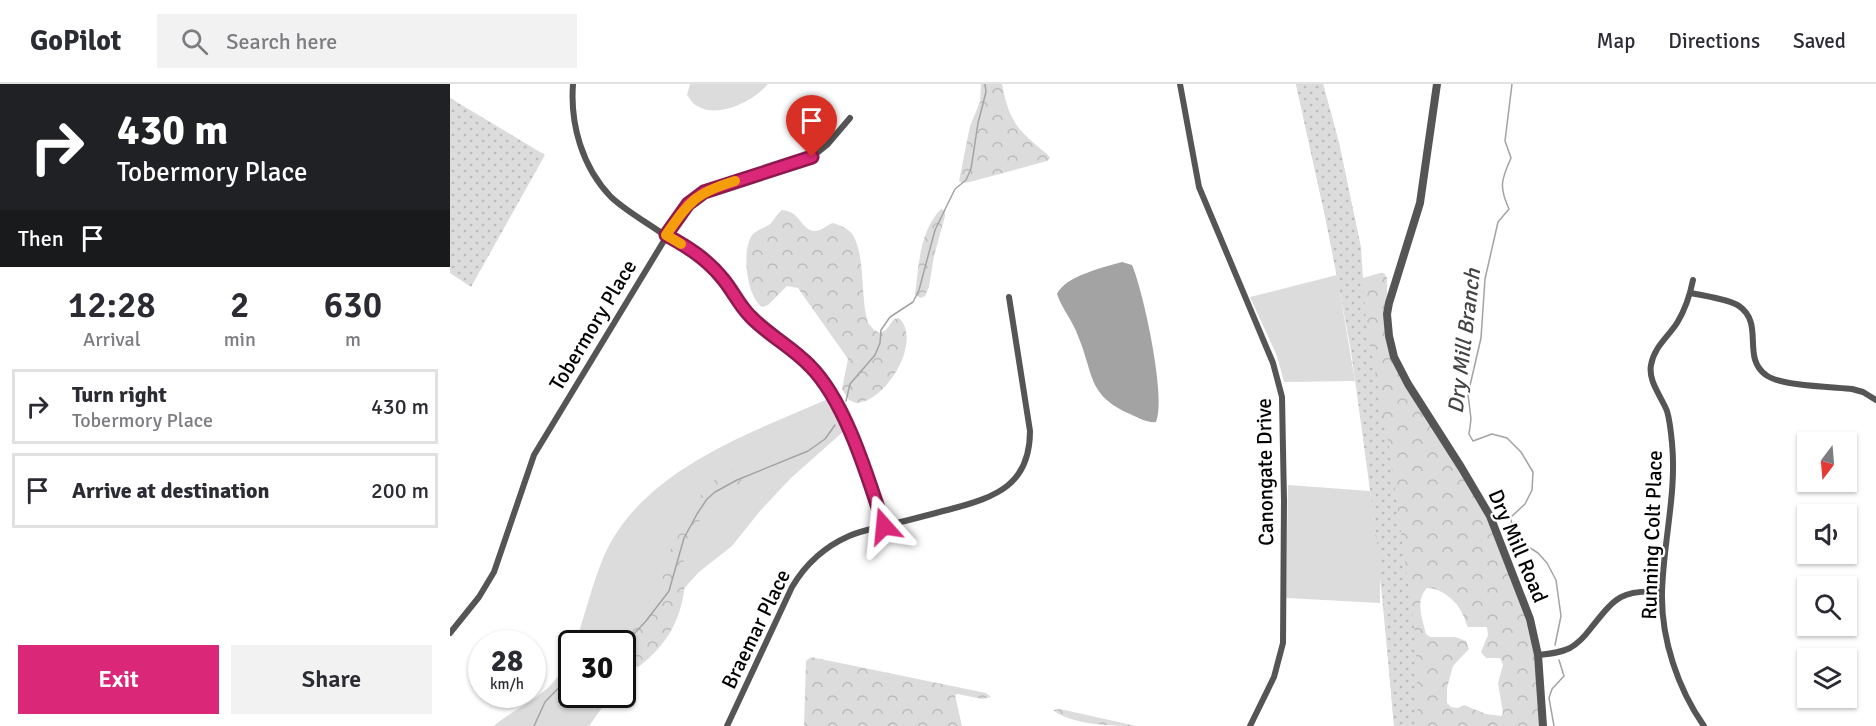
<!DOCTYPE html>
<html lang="en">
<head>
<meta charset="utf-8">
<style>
  body { margin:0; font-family:Signika,sans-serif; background:#f2f2f3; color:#2b2b33; height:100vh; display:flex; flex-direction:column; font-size:22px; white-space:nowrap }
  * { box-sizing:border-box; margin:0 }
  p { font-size:20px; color:#7c7c81 }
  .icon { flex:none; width:33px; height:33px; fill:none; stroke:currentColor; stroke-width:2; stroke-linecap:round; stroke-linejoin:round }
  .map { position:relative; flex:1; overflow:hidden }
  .side { display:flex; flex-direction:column; background:#fff; width:450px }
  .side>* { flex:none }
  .banner { background:#202124; color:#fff; overflow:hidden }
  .needle { width:39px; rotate:196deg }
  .fabs { position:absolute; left:1347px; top:348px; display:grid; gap:12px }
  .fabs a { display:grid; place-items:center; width:60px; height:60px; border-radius:0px; background:#fff; box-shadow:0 2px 4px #0004; font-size:30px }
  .speed { position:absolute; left:18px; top:546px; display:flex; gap:12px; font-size:30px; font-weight:700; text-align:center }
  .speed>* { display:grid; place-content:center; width:78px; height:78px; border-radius:50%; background:#fff; box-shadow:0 2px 4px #0004; line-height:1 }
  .speed small { font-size:15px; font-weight:400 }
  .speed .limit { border:3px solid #111; border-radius:9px; background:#fff; color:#111 }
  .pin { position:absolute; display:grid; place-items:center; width:51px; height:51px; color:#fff; margin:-62px -26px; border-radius:50% 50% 50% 0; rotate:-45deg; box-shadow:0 0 6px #0007 }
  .pin .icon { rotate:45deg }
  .me { position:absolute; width:66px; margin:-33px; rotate:342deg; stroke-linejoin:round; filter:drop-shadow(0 0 4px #0008) }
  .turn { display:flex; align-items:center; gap:21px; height:126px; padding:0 18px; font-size:27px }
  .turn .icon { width:78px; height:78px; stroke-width:2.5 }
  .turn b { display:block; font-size:42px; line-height:51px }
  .then { display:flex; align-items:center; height:57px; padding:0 18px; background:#0003; gap:12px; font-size:22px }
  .eta { display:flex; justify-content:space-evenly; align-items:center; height:102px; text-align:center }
  .eta b { font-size:36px; font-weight:600; line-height:42px }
  .primary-button { display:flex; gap:12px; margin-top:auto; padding:12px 18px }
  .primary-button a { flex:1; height:69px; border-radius:0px; background:#db2777; color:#fff; font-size:24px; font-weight:600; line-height:69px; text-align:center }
  .primary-button a+a { background:#f2f2f3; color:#2b2b33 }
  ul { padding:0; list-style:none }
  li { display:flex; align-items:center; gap:18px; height:75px; margin:0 12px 9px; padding:0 6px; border:3px solid #e1e1e2; border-radius:0px }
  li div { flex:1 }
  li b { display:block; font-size:22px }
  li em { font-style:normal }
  header { display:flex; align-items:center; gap:36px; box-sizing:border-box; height:84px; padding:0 30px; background:#fff; border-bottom:2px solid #e1e1e2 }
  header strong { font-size:28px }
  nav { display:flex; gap:33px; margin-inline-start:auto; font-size:21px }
  .search { width:420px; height:54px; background:#f2f2f3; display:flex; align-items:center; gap:15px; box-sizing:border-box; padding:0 21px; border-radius:0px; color:#7c7c81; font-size:22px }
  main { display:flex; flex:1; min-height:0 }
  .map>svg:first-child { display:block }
  .green { fill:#dcdcdc }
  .forest { fill:url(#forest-crowns); fill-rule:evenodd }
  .park { fill:url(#park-dots) }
  .water { fill:#a3a3a3 }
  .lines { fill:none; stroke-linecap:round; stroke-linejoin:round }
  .stream { stroke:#a3a3a3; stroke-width:1.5 }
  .minor { stroke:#555; stroke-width:6 }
  .tertiary { stroke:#555; stroke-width:8 }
  .route-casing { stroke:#8e194d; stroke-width:15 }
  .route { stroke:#db2777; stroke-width:10 }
  .slow { stroke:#f59e0b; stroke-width:10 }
  .labels { text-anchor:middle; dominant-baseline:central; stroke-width:4.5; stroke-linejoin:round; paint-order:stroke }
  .street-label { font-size:21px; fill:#000; stroke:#fff }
  .water-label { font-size:22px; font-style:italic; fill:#444; stroke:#fff }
</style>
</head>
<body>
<header>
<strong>GoPilot</strong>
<div class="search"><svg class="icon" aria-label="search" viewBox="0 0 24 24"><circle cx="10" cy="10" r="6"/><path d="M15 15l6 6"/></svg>Search here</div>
<nav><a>Map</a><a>Directions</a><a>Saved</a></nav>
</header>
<main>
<section class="side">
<div class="banner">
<div class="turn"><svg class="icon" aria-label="right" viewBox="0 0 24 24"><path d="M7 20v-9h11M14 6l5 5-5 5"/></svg><div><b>430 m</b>Tobermory Place</div></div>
<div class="then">Then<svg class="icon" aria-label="arrive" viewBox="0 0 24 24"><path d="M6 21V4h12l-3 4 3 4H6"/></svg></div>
</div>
<div class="eta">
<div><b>12:28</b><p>Arrival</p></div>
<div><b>2</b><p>min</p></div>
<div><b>630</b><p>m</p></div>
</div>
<ul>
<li><svg class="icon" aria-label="right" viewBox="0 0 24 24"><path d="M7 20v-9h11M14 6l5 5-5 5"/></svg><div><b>Turn right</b><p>Tobermory Place</p></div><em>430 m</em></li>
<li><svg class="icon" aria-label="arrive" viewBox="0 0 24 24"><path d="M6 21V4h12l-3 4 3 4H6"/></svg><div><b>Arrive at destination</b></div><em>200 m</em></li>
</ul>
<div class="primary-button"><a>Exit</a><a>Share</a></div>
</section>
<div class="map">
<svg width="1426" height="642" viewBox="0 0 1426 642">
  <defs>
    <pattern id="forest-crowns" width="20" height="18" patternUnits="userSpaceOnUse" patternTransform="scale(1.5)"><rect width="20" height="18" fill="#dcdcdc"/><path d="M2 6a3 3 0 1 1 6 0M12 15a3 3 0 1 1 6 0" fill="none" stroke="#bbb"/></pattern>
    <pattern id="park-dots" width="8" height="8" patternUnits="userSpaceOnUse" patternTransform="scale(1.5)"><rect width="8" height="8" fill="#dcdcdc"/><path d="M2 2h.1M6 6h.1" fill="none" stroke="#bbb" stroke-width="1.8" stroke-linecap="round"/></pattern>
  </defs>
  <rect width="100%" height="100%" fill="#fff"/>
  <path class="green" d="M240,0h78c-14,17 -49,35 -71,22 -4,-2 -7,-7 -10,-11z
    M887,191l18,106 -71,1 -7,-26 -27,-59z
    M378,315l17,31 -54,48 -31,33 -28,35 -33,26 -22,24 -39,65 -15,19 -1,-36h-47c10,-29 17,-60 29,-88 38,-86 144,-122 224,-157z
    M838,401l82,6 10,73v39l-94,-5z
    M121,572l1,38 39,1 -22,31h-95c15,-13 29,-19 44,-30 14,-10 25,-25 33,-40z"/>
  <path class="forest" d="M531,0h21c7,38 16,46 45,70l3,4 -3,3 -77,21 -8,1 -3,-2 11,-55 10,-24z
    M846,0h27l16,59 22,105 -5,32 24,-7h4l3,5v36l7,43 96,159 40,103 13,107h-149c-11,-125 -23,-250 -43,-375 -14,-90 -36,-178 -55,-267zM977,504c14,0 29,12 35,25 3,5 3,9 6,14h19l1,8 -7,17 5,6h14l3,7 -5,18 5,30 -2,3 -15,-2 -22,-9 -6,3 -7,-1 -4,-4v-15l6,-22 16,-17 -3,-8 -11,-4h-25l-4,-3c-4,-17 -11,-33 1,-46z
    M491,125l4,2v5l-11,40 -5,31 -4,9 -4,2 -6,-3c4,-30 4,-63 26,-86z
    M332,126c21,1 19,26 38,20 4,-2 9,-6 13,-7 7,2 16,6 20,12 13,24 7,62 15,88l6,7 6,3 6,-3 8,-11 5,-1c24,23 -13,84 -43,85l-7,-3 -7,-11 6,-30 -50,-71 -11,-2 -19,19 -5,2c-17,-8 -22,-60 -10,-73 5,-5 12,-6 17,-10 4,-4 7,-10 12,-14z
    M283,386l7,3 2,6 -3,9 -21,6 -7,6c-9,17 -21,35 -26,54 -3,9 0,18 0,27 -2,36 -18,65 -47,86l-12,-5 -3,-5 -2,-20c11,-18 29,-16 38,-32 8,-13 1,-26 5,-40 2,-9 8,-17 12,-25 13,-26 27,-61 57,-70z
    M361,573l175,36 5,4 -9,2 -24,-5 -3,1 7,31h-158l2,-65z
    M610,625l76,17c-23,0 -65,-1 -83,-16z"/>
  <path class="park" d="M846,0h27l16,59 22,105 5,75 23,123 27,195 2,85h-24l-14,-162 -29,-214 -25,-129z
    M0,14l95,57 -74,132 -21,-14z"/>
  <path class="water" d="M672,178l10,3c11,25 35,134 24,157 -9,1 -17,-4 -26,-8 -43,-19 -36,-40 -52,-78 -5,-15 -16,-27 -21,-42 8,-18 48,-27 65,-32z"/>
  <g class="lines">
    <path class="stream" d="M1062,0l-7,57 6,17c-10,22 -12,29 -2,51l-11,13 -13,57 -4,59 -13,56 3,25 -2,15 4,7 19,-7 15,4 14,14 12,20 -1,18 -7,14 -14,13 1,14 7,10 19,12 9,10 9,17 5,36 -6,29
      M396,317l4,-17 25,-29 5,-12 1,-13 9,-13 23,-15 6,-12 16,-60 20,-41 11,-9 5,-11 7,-46 8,-31 -1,-8
      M171,560l11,-8 14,-15 23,-30 15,-53 13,-24 10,-15 8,-7 22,-12 71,-29 17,-12 10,-14
      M84,642l11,-24 27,-28
      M1104,642l-5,-28 3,-9 12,-13 -5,-16"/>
    <path class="minor" d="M123,0c-3,40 9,83 38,113 15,14 35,25 52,37 12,7 25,12 35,20 23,19 33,43 53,63 20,20 47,34 65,56 35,42 51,103 68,153
      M730,0l19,103 74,176 9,34 2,104 -1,142 -9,34 -24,49
      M1243,196c-3,15 -8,30 -16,43 -9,14 -23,24 -26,42 -3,16 10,31 16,46 3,10 4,21 5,32 5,50 -9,100 -10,150 -1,46 16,96 42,133
      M1241,209c13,3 38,6 48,13 26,18 2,51 27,69 14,11 67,12 86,14l11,3 13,8
      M0,549l29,-36 15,-25 40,-117 148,-244 14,-14 15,-8 101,-32 15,-12 23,-27
      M1088,571c11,-1 22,-2 32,-7 9,-5 15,-12 21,-20 24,-30 30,-39 71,-36
      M277,642l65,-139c13,-22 32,-40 57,-51 11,-5 23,-7 35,-10 22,-5 44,-11 67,-17 45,-12 79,-24 79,-78l-21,-134"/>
    <path class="tertiary" d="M987,0l-17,119 -31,100 -2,11 2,22 5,21 14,27 53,83 29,49 40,103 8,36 5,71"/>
  </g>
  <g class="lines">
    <defs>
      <path id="route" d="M362,73l-108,35 -16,12 -22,31c22,12 41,24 57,44 10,12 16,26 27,37 18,19 42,31 60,50 36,36 58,112 74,160"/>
    </defs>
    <use href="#route" class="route-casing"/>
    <use href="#route" class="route"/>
    <path class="slow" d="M231,160l-15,-9c23,-33 29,-42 69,-54"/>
  </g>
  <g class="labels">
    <g class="street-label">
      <text transform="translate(143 241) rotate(-59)">Tobermory Place</text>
      <text transform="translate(815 388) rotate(-91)">Canongate Drive</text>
      <text transform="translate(1202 451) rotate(-88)">Running Colt Place</text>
      <text transform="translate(1068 462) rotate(67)">Dry Mill Road</text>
      <text transform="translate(306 545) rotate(-64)">Braemar Place</text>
    </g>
    <g class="water-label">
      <text transform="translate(1014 257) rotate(-83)">Dry Mill Branch</text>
    </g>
  </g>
</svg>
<div class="fabs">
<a><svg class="needle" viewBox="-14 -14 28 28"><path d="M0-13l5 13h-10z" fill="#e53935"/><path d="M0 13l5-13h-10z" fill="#7c7c81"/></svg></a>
<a><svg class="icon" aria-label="sound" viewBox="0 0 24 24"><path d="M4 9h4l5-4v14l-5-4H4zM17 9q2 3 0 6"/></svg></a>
<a><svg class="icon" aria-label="search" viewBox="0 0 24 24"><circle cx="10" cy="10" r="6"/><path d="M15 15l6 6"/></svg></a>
<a><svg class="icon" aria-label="layers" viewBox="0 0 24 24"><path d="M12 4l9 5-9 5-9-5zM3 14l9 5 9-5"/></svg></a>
</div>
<div class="speed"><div>28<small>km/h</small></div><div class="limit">30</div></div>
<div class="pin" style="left:362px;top:73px;background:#d93025"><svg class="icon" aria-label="arrive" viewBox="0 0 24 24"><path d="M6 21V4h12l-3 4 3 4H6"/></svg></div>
<svg class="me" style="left:434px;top:442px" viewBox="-20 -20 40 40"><path d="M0-17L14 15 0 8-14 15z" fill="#db2777" stroke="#fff" stroke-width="4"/></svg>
</div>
</main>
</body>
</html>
